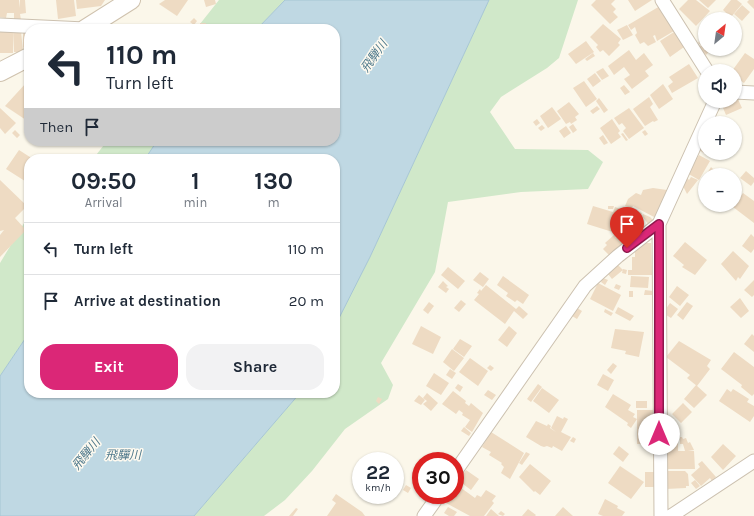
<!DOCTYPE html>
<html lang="en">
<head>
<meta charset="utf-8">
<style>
  body { margin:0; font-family:Karla,"Noto Sans JP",sans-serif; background:#f2f2f3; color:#1f2937; height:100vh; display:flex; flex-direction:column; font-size:15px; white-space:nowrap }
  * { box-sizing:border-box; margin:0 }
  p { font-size:13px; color:#747a83 }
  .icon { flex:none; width:22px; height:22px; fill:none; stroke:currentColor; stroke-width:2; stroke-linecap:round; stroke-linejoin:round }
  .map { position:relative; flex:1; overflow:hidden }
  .details { position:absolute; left:24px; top:154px; width:316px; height:244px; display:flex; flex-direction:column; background:#fff; border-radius:16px; box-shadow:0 1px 3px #0004 }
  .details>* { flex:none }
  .hud { position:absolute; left:24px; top:24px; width:316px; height:122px; border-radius:16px; box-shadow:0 1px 3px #0004; background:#fff; color:#1f2937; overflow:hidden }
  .needle { width:26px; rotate:29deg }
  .fabs { position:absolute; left:698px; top:12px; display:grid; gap:8px }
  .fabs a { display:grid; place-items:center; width:44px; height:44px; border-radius:50%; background:#fff; box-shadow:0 1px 3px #0004; font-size:20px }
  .speed { position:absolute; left:352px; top:452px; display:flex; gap:8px; font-size:20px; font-weight:700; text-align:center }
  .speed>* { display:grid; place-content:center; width:52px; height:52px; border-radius:50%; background:#fff; box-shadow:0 1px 3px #0004; line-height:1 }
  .speed small { font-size:10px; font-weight:400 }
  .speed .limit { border:6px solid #d22; background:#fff; color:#111 }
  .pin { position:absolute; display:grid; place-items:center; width:34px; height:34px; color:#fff; margin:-41px -17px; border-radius:50% 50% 50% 0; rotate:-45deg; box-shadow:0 0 4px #0007 }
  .pin .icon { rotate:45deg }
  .me { position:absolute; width:44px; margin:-22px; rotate:0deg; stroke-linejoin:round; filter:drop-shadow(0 0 3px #0008) }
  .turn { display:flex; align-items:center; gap:14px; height:84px; padding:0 16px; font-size:18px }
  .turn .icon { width:52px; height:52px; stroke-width:2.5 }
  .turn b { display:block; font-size:28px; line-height:34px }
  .then { display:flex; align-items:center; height:38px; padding:0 16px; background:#0003; gap:8px; font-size:15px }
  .eta { display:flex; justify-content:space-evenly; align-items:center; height:68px; text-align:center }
  .eta b { font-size:24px; font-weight:700; line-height:28px }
  .button { display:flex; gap:8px; margin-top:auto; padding:8px 16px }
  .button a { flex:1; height:46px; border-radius:16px; background:#db2777; color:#fff; font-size:16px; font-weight:700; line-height:46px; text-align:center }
  .button a+a { background:#f2f2f3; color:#1f2937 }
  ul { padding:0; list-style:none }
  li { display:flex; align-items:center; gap:12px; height:52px; padding:0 16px; border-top:1px solid #e0e1e3 }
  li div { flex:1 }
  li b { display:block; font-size:15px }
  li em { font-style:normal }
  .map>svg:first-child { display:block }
  .green { fill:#d0e8c9 }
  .water { fill:#bfd8e3; stroke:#a6c6d4 }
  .building { fill:#eedbc3 }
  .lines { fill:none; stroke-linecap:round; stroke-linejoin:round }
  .street-casing { stroke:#ccc1b0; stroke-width:15 }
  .secondary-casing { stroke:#cfc2ae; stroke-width:20 }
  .street { stroke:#fff; stroke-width:13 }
  .secondary { stroke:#fff; stroke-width:18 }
  .route-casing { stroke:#8e194d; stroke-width:10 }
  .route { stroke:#db2777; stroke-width:7 }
  .labels { text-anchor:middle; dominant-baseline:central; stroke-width:3; stroke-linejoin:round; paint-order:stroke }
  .water-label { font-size:12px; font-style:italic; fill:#4d788b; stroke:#fefaf0 }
</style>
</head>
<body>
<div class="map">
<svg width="754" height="516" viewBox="0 0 754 516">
  <rect width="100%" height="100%" fill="#fbf7ea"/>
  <path class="green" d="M219,0h66l-28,29h-61z
    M489,0h89l-19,58 -12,10 -46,29 -11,15 25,37 73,1 15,12 -15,27 -67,3 -73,10 -13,70 -54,91 12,22 -5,14 -43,30 -33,42 -27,29 -21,16h-70l106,-123h35v-67l35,-69z
    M107,141h50l-12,18h-52z
    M29,215v118l-29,43v-113z"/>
  <path class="water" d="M285,0h204l-119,257 -35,69v-167h-190l12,-18h178v-112h-78z
    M29,333v60h271l-106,123h-194v-140z"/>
  <path class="building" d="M0,0h19v8l1,-8h5l1,13 -6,1 1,6h-7v-7h-7l-1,5 -6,-1z
    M56,0h18l2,16 -18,3z
    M76,0h29l-4,6 -24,3z
    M165,0h23l-11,16 -18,-12z
    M204,0h11l1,4 -10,3z
    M596,0h19l-4,4 5,5 -3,3 5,5 -8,7 -19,-19z
    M628,0h24l-17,11z
    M688,0h8l14,11 -14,15 -17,-17z
    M699,0h17l-8,8z
    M731,0h6l5,4 -11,13 -8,-7z
    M749,0h5v9l-7,-7z
    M742,5l8,7 -8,9 -8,-7z
    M660,6l14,25 -17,10 -2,-6 -2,1 3,6 -8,4 -4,-4 -4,2 -5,-9 2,-2 -2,-6 -4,3 -3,-5z
    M194,18l3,3 -3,4 -4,-3z
    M200,23h6v6h-6z
    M603,24l18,15 -3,4 2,2 -11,11 -6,-6 -3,2 -4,-5 2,-2 -8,-8z
    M627,25l6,10 -10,5 -6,-10z
    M23,29h6v16l-6,3z
    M13,31h8l2,21h-9z
    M0,32h13v21h-13z
    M674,32l10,15 -14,10 -10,-16z
    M701,38l4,3v8h6l-5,6 -8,-6 3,-4 -3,-2z
    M586,41l8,11 -18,12 -8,-10z
    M629,50l7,10 8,-7 9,12 -8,6 4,5 -17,13 -8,-10 6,-4 -6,-8 -10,8 -6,-9z
    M593,53l2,3 -8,5 -2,-2z
    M745,53l9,6v10l-10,14 -9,-6v-6h-3z
    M689,64l9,14 -26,15 -4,-7 5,-4 -4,-5z
    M603,68l6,8 -7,4 -6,-8z
    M595,73l6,8 -8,6 -6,-8z
    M584,81l13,18 -11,8 -13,-19z
    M26,83l1,2 2,-2v39l-24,-16z
    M663,84l10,15 -14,10 -9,-14z
    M624,85l6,7 -5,3 -5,-7z
    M649,97l4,7 -3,3 8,13 -4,2 -1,-1 -8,5 -12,-17z
    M737,97l5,11 -16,7 -5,-12 6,-2h8v-3z
    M599,98l9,12 -4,3 -8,-12z
    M569,102l10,12 -4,3 2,3 -6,4 -1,-2 -4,2 -9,-13z
    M597,106l3,3 -7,5 -3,-3z
    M552,107l9,12 -13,9 -8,-12z
    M0,108l16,15 -11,11 -5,-6z
    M629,108l15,20 -15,11 -6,-8 3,-3 -4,-5 -3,2 -5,-7z
    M537,119l3,4 -4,3 -3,-4z
    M612,119l8,12 -2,2 3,4 -10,7 -11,-16z
    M573,124l4,6 -4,3 -4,-6z
    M542,125l3,3 -4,3 -3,-3z
    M566,126l5,7 -7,5 -5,-7z
    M15,130l5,5 -3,3 -5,-5z
    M645,130l3,4 -3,2 -3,-4z
    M623,133l5,7 -2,1 -5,-7z
    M603,135l5,8 -4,2 -5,-7z
    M703,143l2,1v9h3l-1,2 -8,-5z
    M19,150l14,9h-4l-1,24 -22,-14z
    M699,155l11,6 -11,19 -12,-7z
    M711,167l8,8h-13z
    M746,171l8,7v4l-3,4 -11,-8z
    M691,177l7,3 -11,14 -4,-8 4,-8 2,2z
    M0,180l27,26 -12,12 11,12 -26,27v-22l4,-5 -4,1z
    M653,188l14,2 -11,28 -23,-12 -1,2 -7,-2 3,-7 8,-6 5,2 2,-5z
    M743,193l11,8v22l-21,-16z
    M593,206l20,6 2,-5 12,4 -8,23 -32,-10z
    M608,206h6l-1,3h-5z
    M629,209l13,4 -4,11 -13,-4z
    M643,214l7,3 4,4 -5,4 -7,-9z
    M625,233l6,6 -21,17 -7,-7 4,-4 -2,-2 9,-8 2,3 3,-3 1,2z
    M751,234l3,3v12l-3,4 -9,-7z
    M685,242l22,18 -12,15 -13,-8 2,-2 -11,-9z
    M644,243h7l1,32h-24v-5h4v-13h3v-5z
    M733,251l16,15 -9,13 -2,-2 -2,4 -15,-17z
    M618,265l5,5 -11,9 -4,-5z
    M448,267l17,14 -7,8 -17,-14z
    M623,269l4,1 -1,4 -4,-1z
    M480,272l9,7 -6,8 -10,-7z
    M503,276l26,19 -6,9 -6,-4 -2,2 -9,-6 2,-3 -11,-8z
    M631,276l18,1 -1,11 -18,-1z
    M603,278l5,2 -3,5 -4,-3z
    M754,280v15l-2,2 -8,-7z
    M443,281l5,5 -2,1 3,2 -3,4 -8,-6z
    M598,283l23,12 -8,16 -23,-12z
    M616,284l5,2 -2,4 -5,-2z
    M486,285l30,24 3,-3 9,8 -5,5 -9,-8 -9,13 -31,-24 5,-6 -2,-1 3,-4 1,2z
    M677,286l12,9 -9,11 -11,-9z
    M645,290l8,1v4h-9z
    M629,291h4v6h-4z
    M740,298l9,13 -8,7 -11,-11z
    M461,300l5,4 -7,8 -5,-4z
    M429,302l5,4 -6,8 -5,-4z
    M687,302l6,4 -10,14 -6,-5z
    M670,303l8,6 -7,9 -8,-5z
    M618,307l16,9 -4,5 -15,-8z
    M577,308l5,3 -5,8 -5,-3z
    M605,309l8,4 -2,3 -7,-4z
    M421,326l20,11 -8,17 -21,-10z
    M509,326l8,7 -10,14 -9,-7z
    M615,329l29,3 -5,25 -14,-3 1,-3 -15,-3z
    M752,334l2,2v16l-10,-8z
    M460,339l12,7 -8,11 -11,-8z
    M679,341l32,19 -4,6 3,3 -13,17 -10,-8 3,-3 -24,-18z
    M452,349l12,9 -10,13 -11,-9z
    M734,352l20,15v27l-2,2 -11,-9 1,-2 -21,-16z
    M470,358l18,13 -10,15 -19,-14z
    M613,363l4,3 -6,8 -4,-4z
    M490,365l4,3 -3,3 -4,-3z
    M450,369l6,4 -4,6 -6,-4z
    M434,373l15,10 -8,12 -15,-9z
    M603,374l11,6 -6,11 -11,-6z
    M458,384l5,3 -3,5 -5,-4z
    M538,384l4,3 -11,15 -4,-3z
    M696,385l11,10 -13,13 -10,-9z
    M542,388l17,12 -10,13 -16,-12z
    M727,389l4,3 2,-3 16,10 -2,3 7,4v10l-4,6 -31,-21z
    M488,390l8,5 -4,5 -8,-5z
    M453,391l13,10 -1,2 4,3 2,-3 12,10 -11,19 -7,-5 5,-7 -8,-5 1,-2 -4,-3 -3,4 -14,-10z
    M427,393l11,10 -7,8 -8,-7 4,-3 -4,-3z
    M613,394l18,11 -3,5 7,4 -2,3 4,2 -6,9 -4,-3 1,-2 -23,-16z
    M419,395l6,5 -4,5 -7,-4z
    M378,397l4,2 -3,5 -3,-3z
    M636,401h11v7h-11z
    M683,403l9,9 -11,11 -9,-9z
    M637,410h16v34h-16z
    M557,416l6,3 1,-2 4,2 -7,13 10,5 -9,14 -9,-5 -1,2 -5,-2 -3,1 -3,-1 -15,-9 10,-16 11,5 1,-2 3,2 -1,2 6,4 -5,-4z
    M664,421h6l8,9v21h7l-2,-7h-3v-7h2l1,2 3,-1 2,5 2,-1 4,8 -6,1h6l1,18h-30z
    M464,427l7,6 -2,3 -8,-5z
    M491,432l33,21 -14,26 -9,-6 3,-6 -3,-3 1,-1 -13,-8 2,-3 -9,-5z
    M573,437l3,2 -2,4 -4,-2z
    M723,444l13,12 -13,14 -12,-13z
    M619,446l10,8 -6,8 -10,-8z
    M526,452l4,2 -8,11 -3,-2z
    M702,461l14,16 -4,4 -2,-3 -9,8 -10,-11 9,-8 -2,-3z
    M395,462l5,2 -5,8z
    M530,464l21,17 -11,14 -5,-4 -1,1 -15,-15z
    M620,466l24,16 -13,17 -23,-16z
    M466,470l13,9 -8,11 -12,-9z
    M666,471h19l3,3 1,12h-3v2l-20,1z
    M418,472l3,2v11l-8,-7z
    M645,472h10l-1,15h-9z
    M695,480l5,6 -4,3 -5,-6z
    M406,485l5,3 -3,5 -5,-3z
    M457,485l18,13 2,-3 4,2 5,-7 10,6 -4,5 2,2 -10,13h-14l-24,-13 5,-8h4v-6z
    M336,494l26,18 3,4h-38l9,-13 -4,-3z
    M605,499l13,7 -1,2 8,4 -3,4h-19l-5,-2z
    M448,507l9,5 -3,4h-5l-5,-3z
    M563,507l10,9h-18z
    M296,508l2,1 -5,7h-4z
    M491,509l8,7h-13z
    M528,509l8,6 -1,1h-13z
    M501,511l4,3 -2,2 -5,-2z"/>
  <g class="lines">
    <defs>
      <path id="street" d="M662,0l45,71
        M0,25l85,4
        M735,92l19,1
        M455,472l130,-186 33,-30 41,-32
        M424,516l15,-21
        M661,516l-2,-292 56,-123
        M671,516l83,-55"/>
      <path id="secondary" d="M85,29l46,-29
        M0,72l29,-15"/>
    </defs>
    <use href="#street" class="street-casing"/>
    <use href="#secondary" class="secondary-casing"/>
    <use href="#street" class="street"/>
    <use href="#secondary" class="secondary"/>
  </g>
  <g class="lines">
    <defs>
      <path id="route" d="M627,248l32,-24v210"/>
    </defs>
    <use href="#route" class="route-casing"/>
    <use href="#route" class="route"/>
  </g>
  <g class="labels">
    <g class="water-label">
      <text transform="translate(374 56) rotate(-55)">飛騨川</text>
      <text transform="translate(86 454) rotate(-51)">飛騨川</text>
      <text x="123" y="455">飛驒川</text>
    </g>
  </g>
</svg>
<div class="fabs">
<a><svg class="needle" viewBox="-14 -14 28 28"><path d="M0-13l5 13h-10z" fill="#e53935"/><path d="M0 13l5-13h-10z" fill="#747a83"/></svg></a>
<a><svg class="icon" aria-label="sound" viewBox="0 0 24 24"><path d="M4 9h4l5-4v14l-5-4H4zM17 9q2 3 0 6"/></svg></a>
<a>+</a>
<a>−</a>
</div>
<div class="speed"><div>22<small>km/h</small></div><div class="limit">30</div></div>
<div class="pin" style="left:627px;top:248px;background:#d93025"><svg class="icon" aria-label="arrive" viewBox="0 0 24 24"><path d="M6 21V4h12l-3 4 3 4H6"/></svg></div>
<svg class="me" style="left:659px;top:434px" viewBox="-20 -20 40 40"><circle r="19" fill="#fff"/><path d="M0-13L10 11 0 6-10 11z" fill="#db2777"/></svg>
<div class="hud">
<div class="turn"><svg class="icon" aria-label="left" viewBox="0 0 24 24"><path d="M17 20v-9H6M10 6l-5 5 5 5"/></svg><div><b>110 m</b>Turn left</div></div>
<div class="then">Then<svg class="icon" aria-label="arrive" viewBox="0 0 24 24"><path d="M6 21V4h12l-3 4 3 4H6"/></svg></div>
</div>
<section class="details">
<div class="eta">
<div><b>09:50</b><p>Arrival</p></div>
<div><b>1</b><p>min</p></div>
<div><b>130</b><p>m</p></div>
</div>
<ul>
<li><svg class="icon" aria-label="left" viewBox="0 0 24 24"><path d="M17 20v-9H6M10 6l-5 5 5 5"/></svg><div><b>Turn left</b></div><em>110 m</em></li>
<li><svg class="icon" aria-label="arrive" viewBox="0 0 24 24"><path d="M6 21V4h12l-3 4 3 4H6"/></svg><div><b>Arrive at destination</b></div><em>20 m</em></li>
</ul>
<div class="button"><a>Exit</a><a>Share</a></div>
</section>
</div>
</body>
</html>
